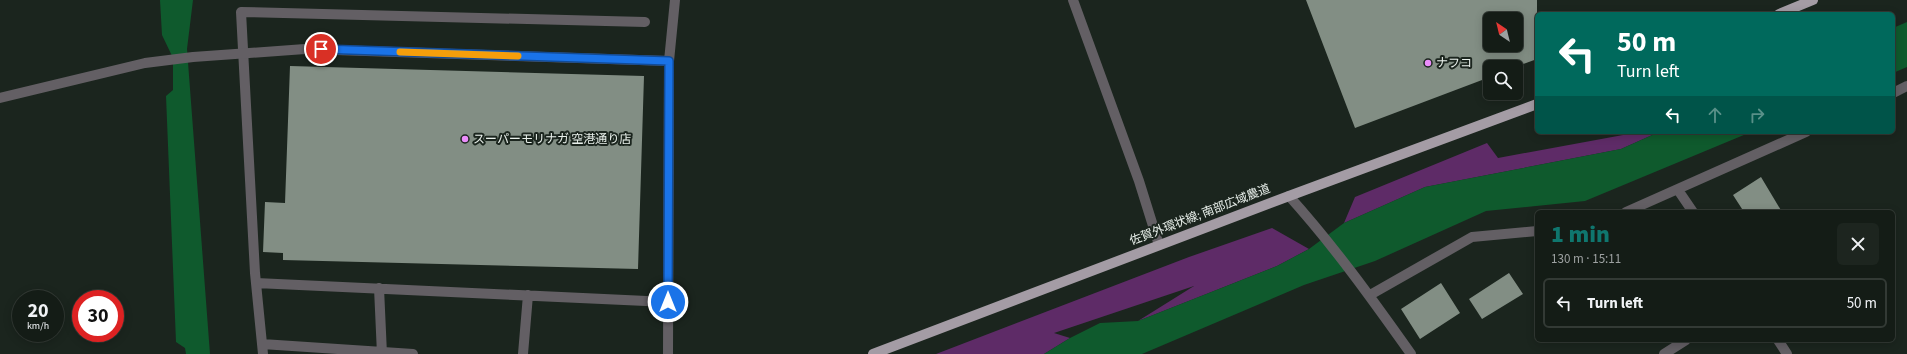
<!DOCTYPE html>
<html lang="en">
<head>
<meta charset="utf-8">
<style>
  body { margin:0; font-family:"Source Sans 3","Noto Sans JP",sans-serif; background:#1d251f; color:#f1f3f6; height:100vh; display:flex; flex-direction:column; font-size:15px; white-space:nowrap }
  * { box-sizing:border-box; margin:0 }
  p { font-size:13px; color:#9da1a1 }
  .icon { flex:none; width:22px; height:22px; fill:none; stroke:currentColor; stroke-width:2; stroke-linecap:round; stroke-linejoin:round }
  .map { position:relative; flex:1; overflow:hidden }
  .panel { position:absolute; left:1535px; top:210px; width:360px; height:132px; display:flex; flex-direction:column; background:#141c16; border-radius:6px; box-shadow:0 2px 10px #0003,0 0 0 1px #333a35 }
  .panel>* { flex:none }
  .hud { position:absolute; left:1535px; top:12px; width:360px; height:122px; border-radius:6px; box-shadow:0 2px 10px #0003,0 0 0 1px #333a35; background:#00695c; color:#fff; overflow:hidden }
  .needle { width:26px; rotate:325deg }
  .tools { position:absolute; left:1483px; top:12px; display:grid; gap:8px }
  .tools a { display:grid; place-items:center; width:40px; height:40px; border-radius:6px; background:#141c16; box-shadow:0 2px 10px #0003,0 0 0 1px #333a35; font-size:20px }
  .speed { position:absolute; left:12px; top:290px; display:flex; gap:8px; font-size:20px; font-weight:700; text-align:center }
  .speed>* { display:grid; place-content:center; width:52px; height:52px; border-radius:50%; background:#141c16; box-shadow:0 2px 10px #0003,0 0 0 1px #333a35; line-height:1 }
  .speed small { font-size:10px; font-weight:400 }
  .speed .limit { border:6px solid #d22; background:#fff; color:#111 }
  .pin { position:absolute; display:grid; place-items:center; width:34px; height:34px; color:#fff; margin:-17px; border:2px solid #fff; border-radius:50%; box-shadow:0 1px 4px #0007 }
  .me { position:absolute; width:44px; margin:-22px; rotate:0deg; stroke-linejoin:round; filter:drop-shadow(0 0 3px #0008) }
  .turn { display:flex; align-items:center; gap:14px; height:84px; padding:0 16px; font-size:18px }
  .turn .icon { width:52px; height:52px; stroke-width:2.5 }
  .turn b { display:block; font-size:28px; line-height:34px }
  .lanes { display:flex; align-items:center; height:38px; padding:0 16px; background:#0003; justify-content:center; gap:20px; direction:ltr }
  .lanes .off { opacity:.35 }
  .round { display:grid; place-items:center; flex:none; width:42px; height:42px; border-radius:6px; background:#1d251f }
  .headline { display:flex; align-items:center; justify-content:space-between; height:68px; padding:0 16px }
  h1 { font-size:24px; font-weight:800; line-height:30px; color:#0f766e }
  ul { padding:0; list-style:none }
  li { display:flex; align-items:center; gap:12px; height:50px; margin:0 8px 6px; padding:0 8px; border:2px solid #333a35; border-radius:6px }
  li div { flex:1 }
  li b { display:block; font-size:15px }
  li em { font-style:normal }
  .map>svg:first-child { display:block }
  .green { fill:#5e2b67 }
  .water { fill:#0f5a2d }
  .building { fill:#828e84; fill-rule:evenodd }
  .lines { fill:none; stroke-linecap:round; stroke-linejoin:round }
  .service { stroke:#635f64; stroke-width:10 }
  .minor { stroke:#635f64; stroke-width:10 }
  .primary { stroke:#a49ca5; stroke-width:10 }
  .route-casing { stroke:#114b97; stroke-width:10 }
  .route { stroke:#1a73e8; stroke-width:7 }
  .slow { stroke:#f59e0b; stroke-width:7 }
  .poi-dot { fill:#eb8dfb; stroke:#1b251e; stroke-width:1.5 }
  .labels { text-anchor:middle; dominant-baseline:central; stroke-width:4; stroke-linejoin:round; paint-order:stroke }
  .poi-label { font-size:12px; fill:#e9f0eb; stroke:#1b251e; text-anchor:start }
  .street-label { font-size:12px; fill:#e9f0eb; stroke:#1b251e }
</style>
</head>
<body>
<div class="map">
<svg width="1907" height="354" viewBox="0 0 1907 354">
  <rect width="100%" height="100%" fill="#1b251e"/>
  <path class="green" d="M1629,132h30l-38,17 -196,38 -81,36 11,-26 132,-54 11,15 125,-23z
    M1272,228l37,21 -32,17 -139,55 56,-35 -140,47 16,5 -26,16h-108l253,-97z"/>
  <path class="water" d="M160,0h33l-6,49 23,305h-24l-1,-6 -9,-6 -10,-246 7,-6v-32l-11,-23z
    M1907,22v45l-14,6v-45z
    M1659,132h92l-166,69 -99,10 -111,50 -71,24 -162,69h-98l26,-16 30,-15 38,-2 139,-55 32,-17 35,-26 81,-36 196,-38z"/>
  <path class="building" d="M1306,0h231v59l-22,8h-25v10l-135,51zM1490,19h26v26h-26z
    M290,66l354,10 -6,193 -355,-9v-7l-20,-1 2,-50 20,1z
    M1761,177l21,35h-38l-11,-17z
    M1509,273l14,21 -41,25 -13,-20z
    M1441,283l19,30 -40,26 -19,-30z"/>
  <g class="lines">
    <path class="service" d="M1073,0l66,181 20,64
      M256,283l412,19
      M379,288l3,66
      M262,344l151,10
      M263,354l-8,-81 -14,-261 404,10
      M523,354l5,-59"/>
    <path class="minor" d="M1893,93l14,-7
      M0,98l145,-35 48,-6 112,-8 364,12
      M1678,190l15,22
      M1289,196c45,50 83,103 122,158
      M1626,212l180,-80
      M1370,295l102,-58 65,-6
      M1778,340l9,14
      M668,354l1,-293 6,-61
      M1664,354l22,-14"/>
    <path class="primary" d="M1779,14l34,-14
      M873,354l416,-158 248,-92"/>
  </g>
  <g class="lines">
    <defs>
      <path id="route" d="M321,49l348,12 -1,241"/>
    </defs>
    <use href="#route" class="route-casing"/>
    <use href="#route" class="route"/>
    <path class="slow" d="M400,52l118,4"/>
  </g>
  <g class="poi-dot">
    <circle cx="1428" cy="63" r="4"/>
    <circle cx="465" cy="139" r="4"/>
  </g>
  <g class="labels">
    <g class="poi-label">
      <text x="1436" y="63">ナフコ</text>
      <text x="473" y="139">スーパーモリナガ 空港通り店</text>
    </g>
    <g class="street-label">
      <text transform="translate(1200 215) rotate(-21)">佐賀外環状線; 南部広域農道</text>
    </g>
  </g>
</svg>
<div class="tools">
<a><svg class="needle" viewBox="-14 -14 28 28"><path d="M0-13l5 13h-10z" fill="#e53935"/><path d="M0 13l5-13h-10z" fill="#9da1a1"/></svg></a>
<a><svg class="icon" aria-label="search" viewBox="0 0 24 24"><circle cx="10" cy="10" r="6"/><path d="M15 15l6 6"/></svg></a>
</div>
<div class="speed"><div>20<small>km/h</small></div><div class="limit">30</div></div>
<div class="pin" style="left:321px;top:49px;background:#d93025"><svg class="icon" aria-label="arrive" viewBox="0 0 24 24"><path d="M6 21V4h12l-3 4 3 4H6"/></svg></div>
<svg class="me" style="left:668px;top:302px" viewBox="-20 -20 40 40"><circle r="17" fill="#1a73e8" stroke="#fff" stroke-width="3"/><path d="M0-11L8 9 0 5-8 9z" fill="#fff"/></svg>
<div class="hud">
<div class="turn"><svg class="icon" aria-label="left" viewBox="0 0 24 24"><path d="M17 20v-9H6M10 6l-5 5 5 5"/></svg><div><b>50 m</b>Turn left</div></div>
<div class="lanes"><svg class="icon" aria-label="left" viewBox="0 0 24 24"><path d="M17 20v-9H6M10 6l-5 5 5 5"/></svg><svg class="icon off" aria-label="ahead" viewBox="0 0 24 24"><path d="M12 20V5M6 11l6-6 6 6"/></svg><svg class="icon off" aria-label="right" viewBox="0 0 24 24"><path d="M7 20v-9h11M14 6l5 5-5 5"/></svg></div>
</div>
<section class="panel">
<div class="headline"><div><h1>1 min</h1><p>130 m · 15:11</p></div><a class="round"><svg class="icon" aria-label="close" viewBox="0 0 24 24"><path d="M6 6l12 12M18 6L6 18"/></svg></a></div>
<ul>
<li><svg class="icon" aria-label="left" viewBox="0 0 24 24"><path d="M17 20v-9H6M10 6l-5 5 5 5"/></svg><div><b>Turn left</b></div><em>50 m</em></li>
</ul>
</section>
</div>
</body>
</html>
